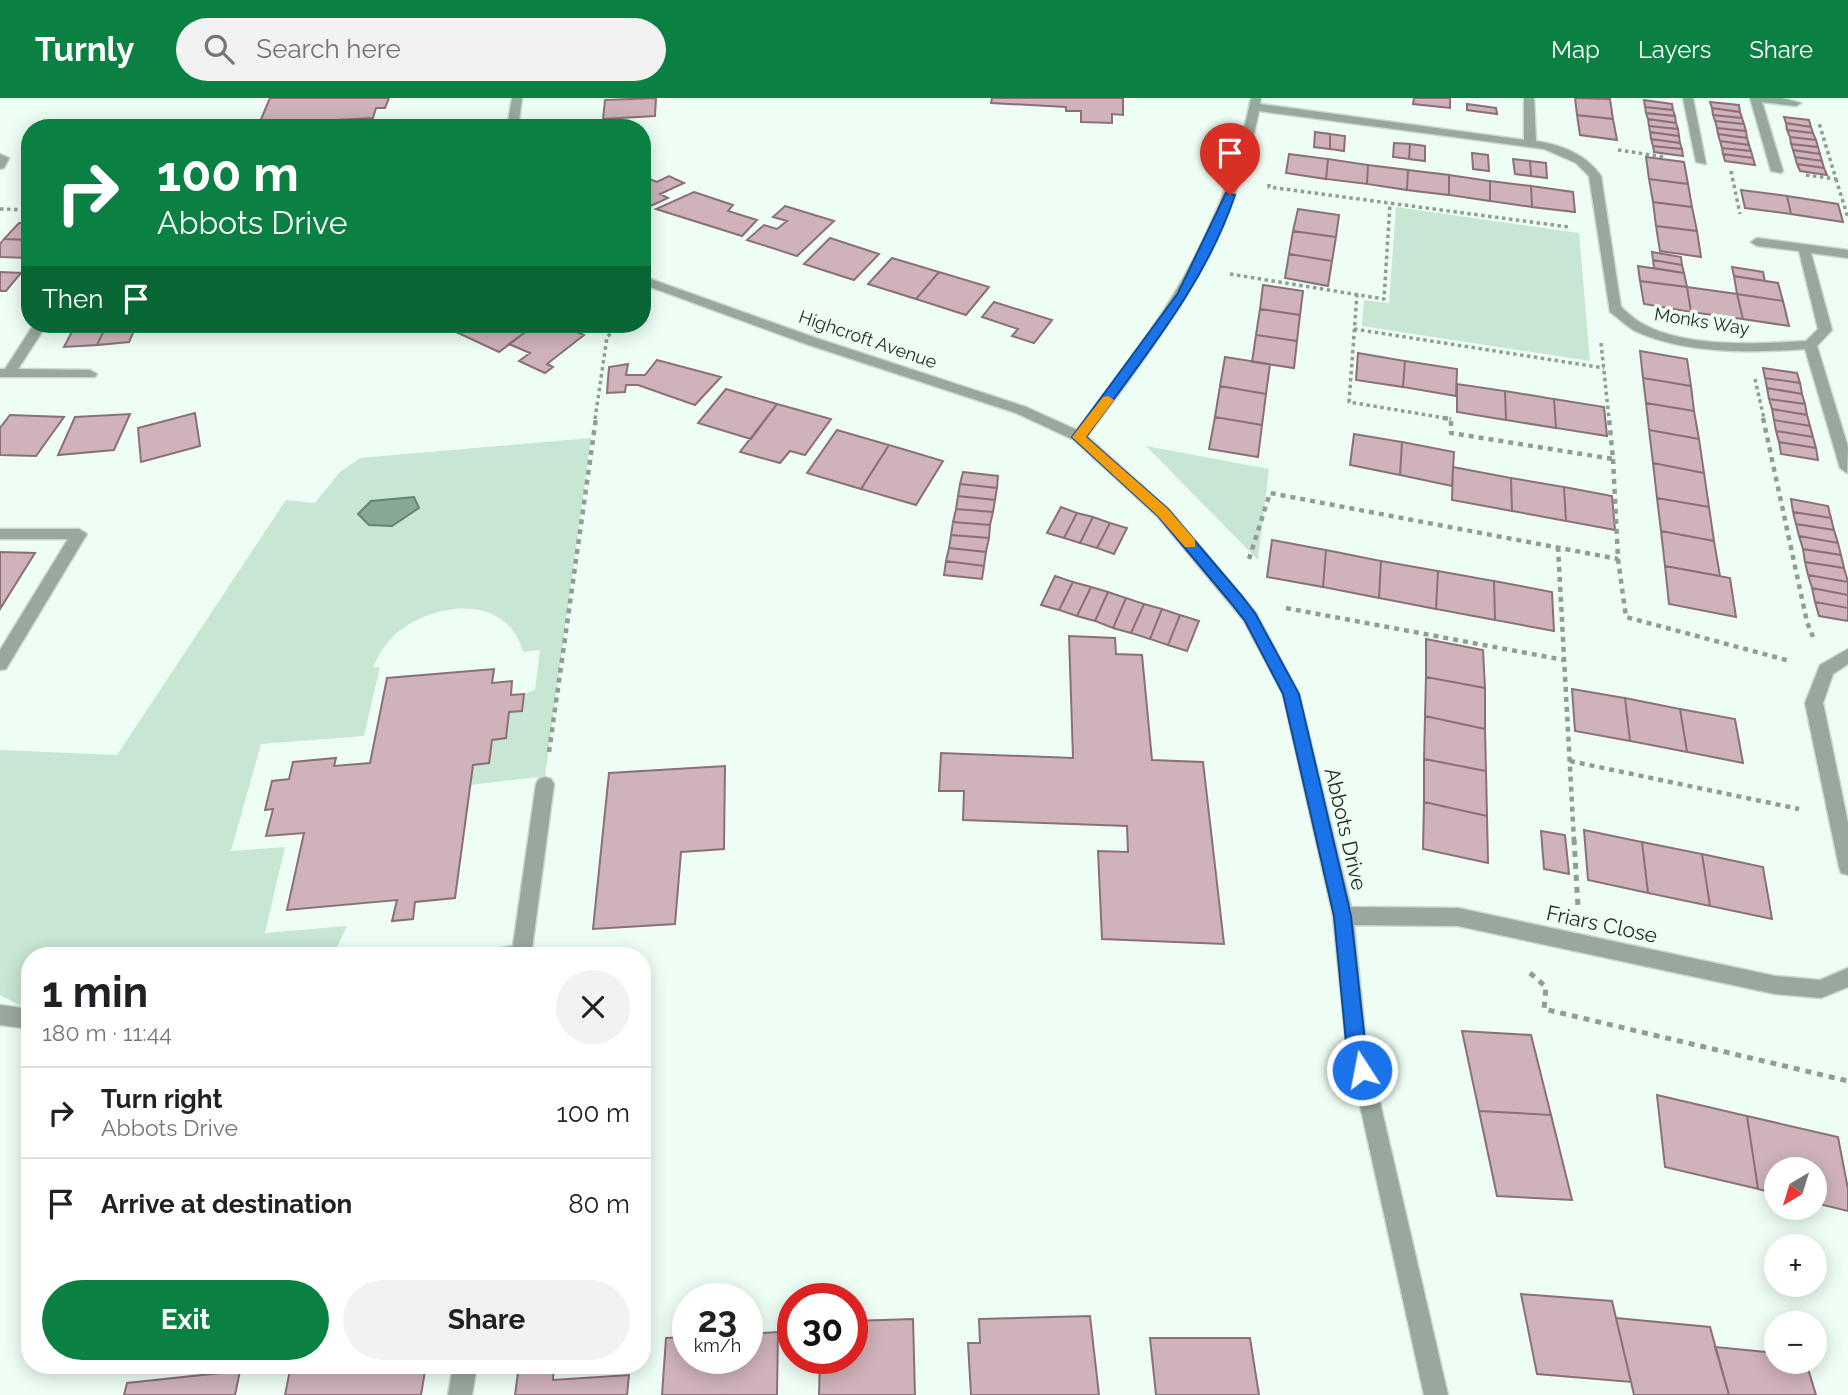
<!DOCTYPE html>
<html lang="en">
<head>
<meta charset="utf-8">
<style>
  body { margin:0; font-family:Raleway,sans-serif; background:#f2f2f2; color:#202124; height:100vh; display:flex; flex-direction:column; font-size:26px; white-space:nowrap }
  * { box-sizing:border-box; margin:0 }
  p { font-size:23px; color:#757577 }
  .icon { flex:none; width:38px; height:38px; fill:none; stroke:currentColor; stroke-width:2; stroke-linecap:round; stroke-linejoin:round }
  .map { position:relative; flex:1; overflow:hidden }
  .panel { position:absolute; left:21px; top:849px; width:630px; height:427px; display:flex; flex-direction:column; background:#fff; border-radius:28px; box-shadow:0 4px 18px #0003 }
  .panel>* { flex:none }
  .banner { position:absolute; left:21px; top:21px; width:630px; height:214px; border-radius:28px; box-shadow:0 4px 18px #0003; background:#0b8043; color:#fff; overflow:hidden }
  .needle { width:46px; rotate:218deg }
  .buttons { position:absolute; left:1764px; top:1059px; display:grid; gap:14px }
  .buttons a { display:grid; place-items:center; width:63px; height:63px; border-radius:50%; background:#fff; box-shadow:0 4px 18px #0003; font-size:35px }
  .speed { position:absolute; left:672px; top:1185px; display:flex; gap:14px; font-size:35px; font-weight:700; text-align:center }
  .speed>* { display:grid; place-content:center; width:91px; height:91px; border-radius:50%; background:#fff; box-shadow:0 4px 18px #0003; line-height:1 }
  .speed small { font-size:18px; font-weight:400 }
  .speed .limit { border:10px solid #d22; background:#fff; color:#111 }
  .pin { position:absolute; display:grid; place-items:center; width:60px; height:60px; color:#fff; margin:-72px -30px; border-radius:50% 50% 50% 0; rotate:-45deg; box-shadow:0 0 7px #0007 }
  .pin .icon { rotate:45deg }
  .me { position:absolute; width:77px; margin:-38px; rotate:349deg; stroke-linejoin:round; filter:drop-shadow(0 0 5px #0008) }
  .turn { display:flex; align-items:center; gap:24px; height:147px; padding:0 21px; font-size:32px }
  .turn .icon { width:91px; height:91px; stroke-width:2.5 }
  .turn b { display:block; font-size:49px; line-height:60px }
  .then { display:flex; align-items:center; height:66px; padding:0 21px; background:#0003; gap:14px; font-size:26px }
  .round { display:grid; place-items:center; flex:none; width:74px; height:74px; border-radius:37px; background:#f2f2f2 }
  .summary { display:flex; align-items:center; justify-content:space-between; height:119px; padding:0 21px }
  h1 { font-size:42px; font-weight:700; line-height:52px }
  .cta { display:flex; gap:14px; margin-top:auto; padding:14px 21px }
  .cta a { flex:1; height:80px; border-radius:42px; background:#0b8043; color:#fff; font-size:28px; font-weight:700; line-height:80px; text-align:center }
  .cta a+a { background:#f2f2f2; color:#202124 }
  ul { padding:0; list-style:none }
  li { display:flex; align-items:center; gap:21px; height:91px; padding:0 21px; border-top:2px solid #e0e0e0 }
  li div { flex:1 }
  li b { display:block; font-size:26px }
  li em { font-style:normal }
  header { display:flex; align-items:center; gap:42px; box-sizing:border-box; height:98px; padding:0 35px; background:#0b8043; color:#fff }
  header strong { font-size:33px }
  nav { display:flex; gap:38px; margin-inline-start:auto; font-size:24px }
  .search { width:490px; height:63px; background:#f2f2f2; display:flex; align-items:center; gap:18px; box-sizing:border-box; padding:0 24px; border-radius:38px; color:#757577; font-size:26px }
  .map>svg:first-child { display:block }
  .green { fill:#c7e6d3 }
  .water { fill:#86a894; stroke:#678272; stroke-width:2 }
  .building { fill:#cfb2ba; stroke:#8b7078; stroke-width:2 }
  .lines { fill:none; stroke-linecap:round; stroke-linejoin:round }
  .minor-casing { stroke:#c9d8ce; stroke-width:3 }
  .path-far2 { stroke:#8f9d94; stroke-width:3.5; stroke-dasharray:3.5 3.5; stroke-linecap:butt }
  .path-far1 { stroke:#8f9d94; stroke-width:4.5; stroke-dasharray:5 5; stroke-linecap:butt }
  .path { stroke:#8f9d94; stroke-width:5; stroke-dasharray:6 6; stroke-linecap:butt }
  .minor { fill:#99a89f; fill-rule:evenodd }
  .route { fill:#1a73e8; stroke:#114b97; stroke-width:2 }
  .slow { fill:#f59e0b }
  .labels { text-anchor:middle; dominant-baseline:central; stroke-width:7; stroke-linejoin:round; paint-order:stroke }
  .far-street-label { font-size:18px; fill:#1f2923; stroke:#eefef4 }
  .street-label { font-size:21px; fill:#1f2923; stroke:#eefef4 }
</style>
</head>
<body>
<header>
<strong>Turnly</strong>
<div class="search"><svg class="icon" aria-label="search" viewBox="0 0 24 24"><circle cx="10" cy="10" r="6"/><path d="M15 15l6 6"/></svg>Search here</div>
<nav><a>Map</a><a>Layers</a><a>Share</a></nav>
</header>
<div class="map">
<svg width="1848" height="1297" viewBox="0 0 1848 1297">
  <rect width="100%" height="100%" fill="#eefef4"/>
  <path class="green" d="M1396,109l183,26 11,128 -228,-35 2,-26 25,3z
    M591,340l-46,338 -75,9 3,-20 16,-2 3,-23 14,-2 3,-26 13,-1 2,-17 11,-4 5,-40 -17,2c-15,-58 -87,-51 -125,-20 -12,10 -19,22 -25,35h7l-16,69 -103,8 -30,107 54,-4 -20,86 82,-7 -10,21 -36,9h-271v48l-11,1 -19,-10v-245l117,5 169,-255 29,3 25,-31 20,-14z
    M1146,348l123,23 -11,91z"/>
  <path class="water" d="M414,399l5,11 -27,18 -23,-1 -11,-11 13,-13z"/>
  <path class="building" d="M270,0h119l-4,10h-9l-3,10 -114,6z
    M656,0l-1,18 -52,3 2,-19z
    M992,0h131v17l-11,-1v9l-31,-1v-11h-15v-4l-75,-4z
    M1414,0h36v10l-37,-4z
    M1575,0l35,1 3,20 -36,-4z
    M1644,2l28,4 1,6 -28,-3z
    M1710,4l29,3 1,7 -28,-4z
    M1467,6l29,4 1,6 -30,-4z
    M1645,9l28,3 2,6 -29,-3z
    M1712,10l28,4 2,6 -29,-3z
    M1646,15l29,3 1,7 -28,-4z
    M1577,17l36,4 4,21 -37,-5z
    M1713,17l29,3 2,6 -29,-3z
    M1784,19l25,3 2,7 -25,-4z
    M1648,21l28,4 2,6 -29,-3z
    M1715,23l29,3 2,7 -29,-3z
    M1786,25l25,4 2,6 -26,-3z
    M1649,28l29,3 1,7 -29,-4z
    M1717,30l29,3 1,7 -29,-4z
    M1787,32l26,3 3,7 -26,-3z
    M1315,34l15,2v15l-16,-2z
    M1650,34l29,4 1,7 -29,-4z
    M1330,36l15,2 -1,15 -14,-2z
    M1718,36l29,4 2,7 -29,-4z
    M1790,39l26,3 2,7 -27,-3z
    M1651,41l29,4 2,6 -29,-3z
    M1720,43l29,4 2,6 -29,-3z
    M1394,45l16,1 -1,15 -16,-2z
    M1410,46l15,2v15l-16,-2z
    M1791,46l27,3 2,7 -27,-4z
    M1653,48l29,3 1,7 -29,-4z
    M1722,50l29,3 2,7 -30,-4z
    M1793,52l27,4 2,7 -27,-4z
    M1472,55l16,2 1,16 -16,-2z
    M1289,56l39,5 -2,20 -40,-6z
    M1723,56l30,4 2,7 -30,-4z
    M1646,59l38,5 4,22 -39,-5z
    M1795,59l27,4 2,7 -27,-4z
    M1328,61l40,6 -1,19 -41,-5z
    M1513,61l17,2 1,15 -16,-2z
    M1530,63l16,2 1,15 -16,-2z
    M1797,66l27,4 3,7 -27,-4z
    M1368,67l40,5 -1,20 -40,-6z
    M1408,72l41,5v20l-42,-5z
    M1449,77l41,6v20l-41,-6z
    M642,78l15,6 12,-6 15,7 -24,11 8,4 -26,12z
    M1649,81l39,5 4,23 -39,-5z
    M1490,83l41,5 1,21 -42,-6z
    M1531,88l42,6 2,20 -43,-5z
    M1741,92l46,6 4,18 -46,-6z
    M694,94l39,13 -5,6 29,9 -15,16 -86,-27z
    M1787,98l51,8 5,18 -52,-8z
    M1653,104l39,5 5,24 -41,-5z
    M785,108l49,15 -37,35 -50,-16 17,-15 13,4 10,-8 -14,-4z
    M1298,111l41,6 -3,22 -43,-6z
    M19,125h11v17l-26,-1z
    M1656,128l41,5 4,26 -41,-6z
    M1293,133l43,6 -4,24 -43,-7z
    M830,140l49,16 -25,26 -50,-16z
    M4,141l26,1v18l-30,-1v-13z
    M1652,154l29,5 1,8 -29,-5z
    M1289,156l43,7 -4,25 -43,-8z
    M892,160l47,14 -23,27 -48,-15z
    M1653,162l29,5 2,8 -30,-5z
    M1638,168l46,7 3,14 -47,-6z
    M1732,169l31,5 2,9 -31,-5z
    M0,174l21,1 -15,18h-6z
    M939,174l50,15 -23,28 -50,-16z
    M1734,178l44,7 5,18 -46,-7z
    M1640,183l47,6 4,25 -47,-8z
    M1263,187l40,6 -3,24 -40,-6z
    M1687,189l50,7 6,25 -52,-7z
    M1737,196l46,7 6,25 -46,-7z
    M994,204l58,18 -18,23 -22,-7 6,-7 -36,-12z
    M1260,211l40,6 -3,26 -41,-6z
    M76,226h31l-10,21 -33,2z
    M107,226h30l-8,18 -32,3z
    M471,226h65l-37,28 -45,-21z
    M536,226h22l26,11 -37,29 6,3 -8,6 -26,-12 11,-8 -21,-9z
    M1256,237l41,6 -3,27 -42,-6z
    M1640,253l47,8 4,27 -48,-8z
    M1358,255l47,8 -2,26 -47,-7z
    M1225,259l45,7 -4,30 -46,-8z
    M657,262l64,17 -26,28 -57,-20h-12l-1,7 -18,1 2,-26 19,-3 -2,11h19z
    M1405,263l52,8 -1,27 -53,-9z
    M1763,270l34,5 3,10 -35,-5z
    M1643,280l48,8 3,25 -48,-8z
    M1765,280l35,5 2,11 -35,-6z
    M1457,286l48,7 1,29 -49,-8z
    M1220,288l46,8 -4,31 -47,-8z
    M1767,290l35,6 3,10 -36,-5z
    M726,291l51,15 -26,35 -53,-16z
    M1505,293l49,8 2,29 -50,-8z
    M1554,301l50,8 3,29 -51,-8z
    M1769,301l36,5 2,11 -35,-6z
    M1646,305l48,8 5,28 -50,-9z
    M777,306l54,15 -26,36 -15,-4 -10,12 -40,-11z
    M1772,311l35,6 3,11 -36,-6z
    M195,315l5,33 -59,16 -3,-34z
    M130,316l-16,36 -56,5 17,-38z
    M10,317l54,2 -28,39 -36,-1v-27z
    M1215,319l47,8 -4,32 -49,-8z
    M1774,322l36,6 3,11 -37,-6z
    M837,332l52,15 -28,44 -54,-16z
    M1649,332l50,9 5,34 -51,-10z
    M1776,333l37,6 3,11 -37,-6z
    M1354,336l48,8 -2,33 -50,-10z
    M1402,344l52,10 -2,34 -52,-11z
    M1779,344l37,6 2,12 -37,-6z
    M889,347l54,16 -27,44 -55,-16z
    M1653,365l51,10 5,34 -52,-9z
    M1453,369l58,11 1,33 -60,-11z
    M963,374l35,4 -1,12 -37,-4z
    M1511,380l53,9 2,34 -54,-10z
    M960,386l37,4 -2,12 -37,-4z
    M1564,389l48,9 3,34 -49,-9z
    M958,398l37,4 -2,12 -37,-3z
    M1657,400l52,9 5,34 -53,-10z
    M1791,401l37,7 3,12 -38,-6z
    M1061,409l16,6 -13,25 -17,-5z
    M956,411l37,3 -3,13 -37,-3z
    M1793,414l38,6 3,12 -38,-6z
    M1077,415l16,4 -13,26 -16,-5z
    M1093,419l17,6 -13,25 -17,-5z
    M953,424l37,3 -1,13 -38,-3z
    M1110,425l17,5 -13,26 -17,-6z
    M1796,426l38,6 4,13 -39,-7z
    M1661,433l53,10 6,35 -55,-10z
    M951,437l38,3 -3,14 -37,-4z
    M1799,438l39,7 3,12 -38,-6z
    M1272,442l54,10 -3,37 -56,-10z
    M949,450l37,4 -2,14 -38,-5z
    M1803,451l38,6 3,13 -39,-6z
    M1326,452l55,11 -2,37 -56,-11z
    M0,454l35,1 -35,56z
    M946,463l38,5 -2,13 -38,-4z
    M1381,463l57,10 -2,38 -57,-11z
    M1805,464l39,6 4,14 -40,-7z
    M1665,468l65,12 6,39 -67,-13z
    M1438,473l56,10 1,39 -59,-11z
    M1808,477l40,7v13l-36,-7z
    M1055,478l18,6 -14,28 -18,-5z
    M1494,483l58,11 2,39 -59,-11z
    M1073,484l18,5 -14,29 -18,-6z
    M1091,489l17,5 -13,29 -18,-5z
    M1812,490l36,7v13l-33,-6z
    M1108,494l18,6 -13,30 -18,-7z
    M1126,500l18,6 -13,29 -18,-5z
    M1815,504l33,6v13l-29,-5z
    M1144,506l18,5 -12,30 -19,-6z
    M1162,511l18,6 -12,30 -18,-6z
    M1180,517l19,6 -12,30 -19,-6z
    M1069,538l46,2 1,16 26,1 10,105 51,2 21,182 -122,-5 -4,-88 30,1 -1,-26 -164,-6 1,-29h-25l2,-38 132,5z
    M1426,541l57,11 2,38 -59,-11z
    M494,571l-2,14 20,-2 -1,14 13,-1 -2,17 -13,1 -3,26 -14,2 -3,23 -16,2 -18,133 -40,4 -2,17 -21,2 5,-21 -110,10 17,-77 -38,3 7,-27 -8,1 7,-29 17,-2 4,-17 43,-4 -2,8 36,-3 17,-85z
    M1426,579l59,11v41l-60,-13z
    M1572,591l53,9 5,43 -55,-10z
    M1625,600l55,11 7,43 -57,-11z
    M1680,611l55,10 8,44 -56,-11z
    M1425,618l60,13 1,42 -62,-12z
    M1424,661l62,12 1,45 -63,-14z
    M725,668l-1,83 -43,3 -6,72 -82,5 16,-156z
    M1424,704l63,14 1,47 -65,-14z
    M1584,732l58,12 6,51 -60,-13z
    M1541,733l24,4 4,39 -25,-5z
    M1642,744l60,12 8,52 -62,-13z
    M1702,756l61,13 9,52 -62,-13z
    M1462,933l69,4 20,80 -72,-4z
    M1657,997l90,21 11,73 -93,-22z
    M1479,1013l72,4 21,85 -75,-4z
    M1747,1018l91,21 10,52v22l-33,-8v-34h-39v25l-18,-5z
    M1521,1196l91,7 19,81 -94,-8z
    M1090,1218l9,79h-128l-3,-52h12l-1,-24z
    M1616,1220l94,9 19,68h-95z
    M913,1221l2,76h-96l1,-37h32v-37z
    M778,1234l-1,63h-115l4,-57 22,-1v21h59v-24z
    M1150,1240h100l9,57h-103z
    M1715,1249l61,6v9h30l10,33h-87z
    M291,1267h135l-5,30h-136z
    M519,1267h35l-1,15 76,-5 -2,20h-112z
    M240,1273l-5,24h-111l3,-12z"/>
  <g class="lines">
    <defs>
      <path id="minor" d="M512,0h10l-4,30h-11z
        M1251,0h10l-1,6 264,36v-42h10l2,43c25,4 50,13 65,35l20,131c7,6 14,13 22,17 43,24 116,20 163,17l12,-12 -19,-78 -42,-5 -6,-4 6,-4 91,12v8l-37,-5 21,77 -15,16 31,101 -1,26 -7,-5 -35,-119c-54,4 -118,5 -168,-17 -10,-5 -18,-14 -27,-20l-21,-136 -13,-13 -32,-14 -285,-38c-24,125 -96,226 -172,325l81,73 88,104 43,81 52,213 107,1 317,68 45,4 28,-12v19l-27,11 -46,-4 -317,-68 -104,-1 12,117 82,353h-24l-78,-353 -13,-126 -50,-222 -39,-73 -86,-104 -84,-77 -58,-27 -210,-69 -164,-60v-8l174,62 210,69 51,23c84,-108 146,-195 174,-332z
        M1683,0h10l13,66 -10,-2z
        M1750,0h32l19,5 -5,3 -34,-4 21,69 -2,2 -10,-2z
        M0,56l9,4 -5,10 -4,1z
        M34,226h13l-29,45 72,1 7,4 -2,3h-95v-8h5z
        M0,431h79l8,5 -81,135 -6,1v-20l68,-111h-68z
        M1848,551v15l-15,10 -10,29 25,120v52l-7,-2 -2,-6 -34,-164 15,-38z
        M545,679l6,2 3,5 -23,172h-43l3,-6 22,-4 23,-162 3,-5z
        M0,907l30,4v20l-30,-4z
        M453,1267h24l-5,30h-24z"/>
    </defs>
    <use href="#minor" class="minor-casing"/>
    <path class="path-far2" d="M1618,52l47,7
      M1731,73l9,43
      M1806,77l30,4 -17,-56
      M1836,81l12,39
      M1269,86v3l300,40
      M0,111l30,1
      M1230,176l154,25 6,-96
      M1357,196l-8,108 102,17
      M1354,231l250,39
      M1601,245l8,76
      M1755,281l9,40
      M595,321l12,-82 14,-13"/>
    <path class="path-far1" d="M1443,320l8,1v14l162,26 -4,-41
      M1763,320l44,204 6,15
      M1613,361l5,100 8,58 164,44
      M1558,449l16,294
      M1249,461l21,-66 348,66
      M1286,510l278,52
      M549,654l47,-334
      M1570,663l229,48"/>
    <path class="path" d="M1574,741l4,68
      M1530,875l16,14 -2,22 304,72"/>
    <use href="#minor" class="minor"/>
  </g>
  <path class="route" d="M1226,95l9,2c-30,91 -94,165 -149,242l82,72 73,86 14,18 44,81 52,222 14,126 6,28 -2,6 -7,3 -7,-3 -9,-34 -12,-126 -51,-222 -38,-73 -14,-18 -73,-87 -86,-79 106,-144z"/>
  <path class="slow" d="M1108,298l6,4 -28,37 82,72 27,31v7h-10l-27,-31 -86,-79 31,-40z"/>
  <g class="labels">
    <g class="far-street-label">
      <text transform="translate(1702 223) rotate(9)">Monks Way</text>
      <text transform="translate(868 241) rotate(19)">Highcroft Avenue</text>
    </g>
    <g class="street-label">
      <text transform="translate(1346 731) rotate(77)">Abbots Drive</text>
      <text transform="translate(1602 826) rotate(12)">Friars Close</text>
    </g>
  </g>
</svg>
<div class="buttons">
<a><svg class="needle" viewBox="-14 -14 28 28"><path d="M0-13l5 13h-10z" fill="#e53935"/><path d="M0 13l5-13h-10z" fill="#757577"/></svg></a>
<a>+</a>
<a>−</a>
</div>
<div class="speed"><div>23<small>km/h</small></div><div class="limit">30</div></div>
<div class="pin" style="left:1230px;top:97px;background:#d93025"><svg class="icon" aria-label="arrive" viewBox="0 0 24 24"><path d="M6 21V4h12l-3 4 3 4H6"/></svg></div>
<svg class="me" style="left:1362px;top:972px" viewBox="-20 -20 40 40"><circle r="17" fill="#1a73e8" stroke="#fff" stroke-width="3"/><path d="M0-11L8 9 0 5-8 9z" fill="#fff"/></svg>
<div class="banner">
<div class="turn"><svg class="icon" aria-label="right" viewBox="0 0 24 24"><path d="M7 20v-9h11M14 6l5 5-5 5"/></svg><div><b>100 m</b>Abbots Drive</div></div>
<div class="then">Then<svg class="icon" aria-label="arrive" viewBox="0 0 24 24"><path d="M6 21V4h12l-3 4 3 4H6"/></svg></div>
</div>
<section class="panel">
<div class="summary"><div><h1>1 min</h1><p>180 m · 11:44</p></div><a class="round"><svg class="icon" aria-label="close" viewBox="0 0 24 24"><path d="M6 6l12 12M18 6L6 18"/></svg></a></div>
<ul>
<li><svg class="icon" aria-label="right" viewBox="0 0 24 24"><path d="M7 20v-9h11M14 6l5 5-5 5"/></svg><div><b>Turn right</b><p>Abbots Drive</p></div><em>100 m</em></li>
<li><svg class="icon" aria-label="arrive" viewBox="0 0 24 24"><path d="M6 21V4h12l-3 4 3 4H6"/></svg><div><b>Arrive at destination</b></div><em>80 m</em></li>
</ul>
<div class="cta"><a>Exit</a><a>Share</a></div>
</section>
</div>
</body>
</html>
